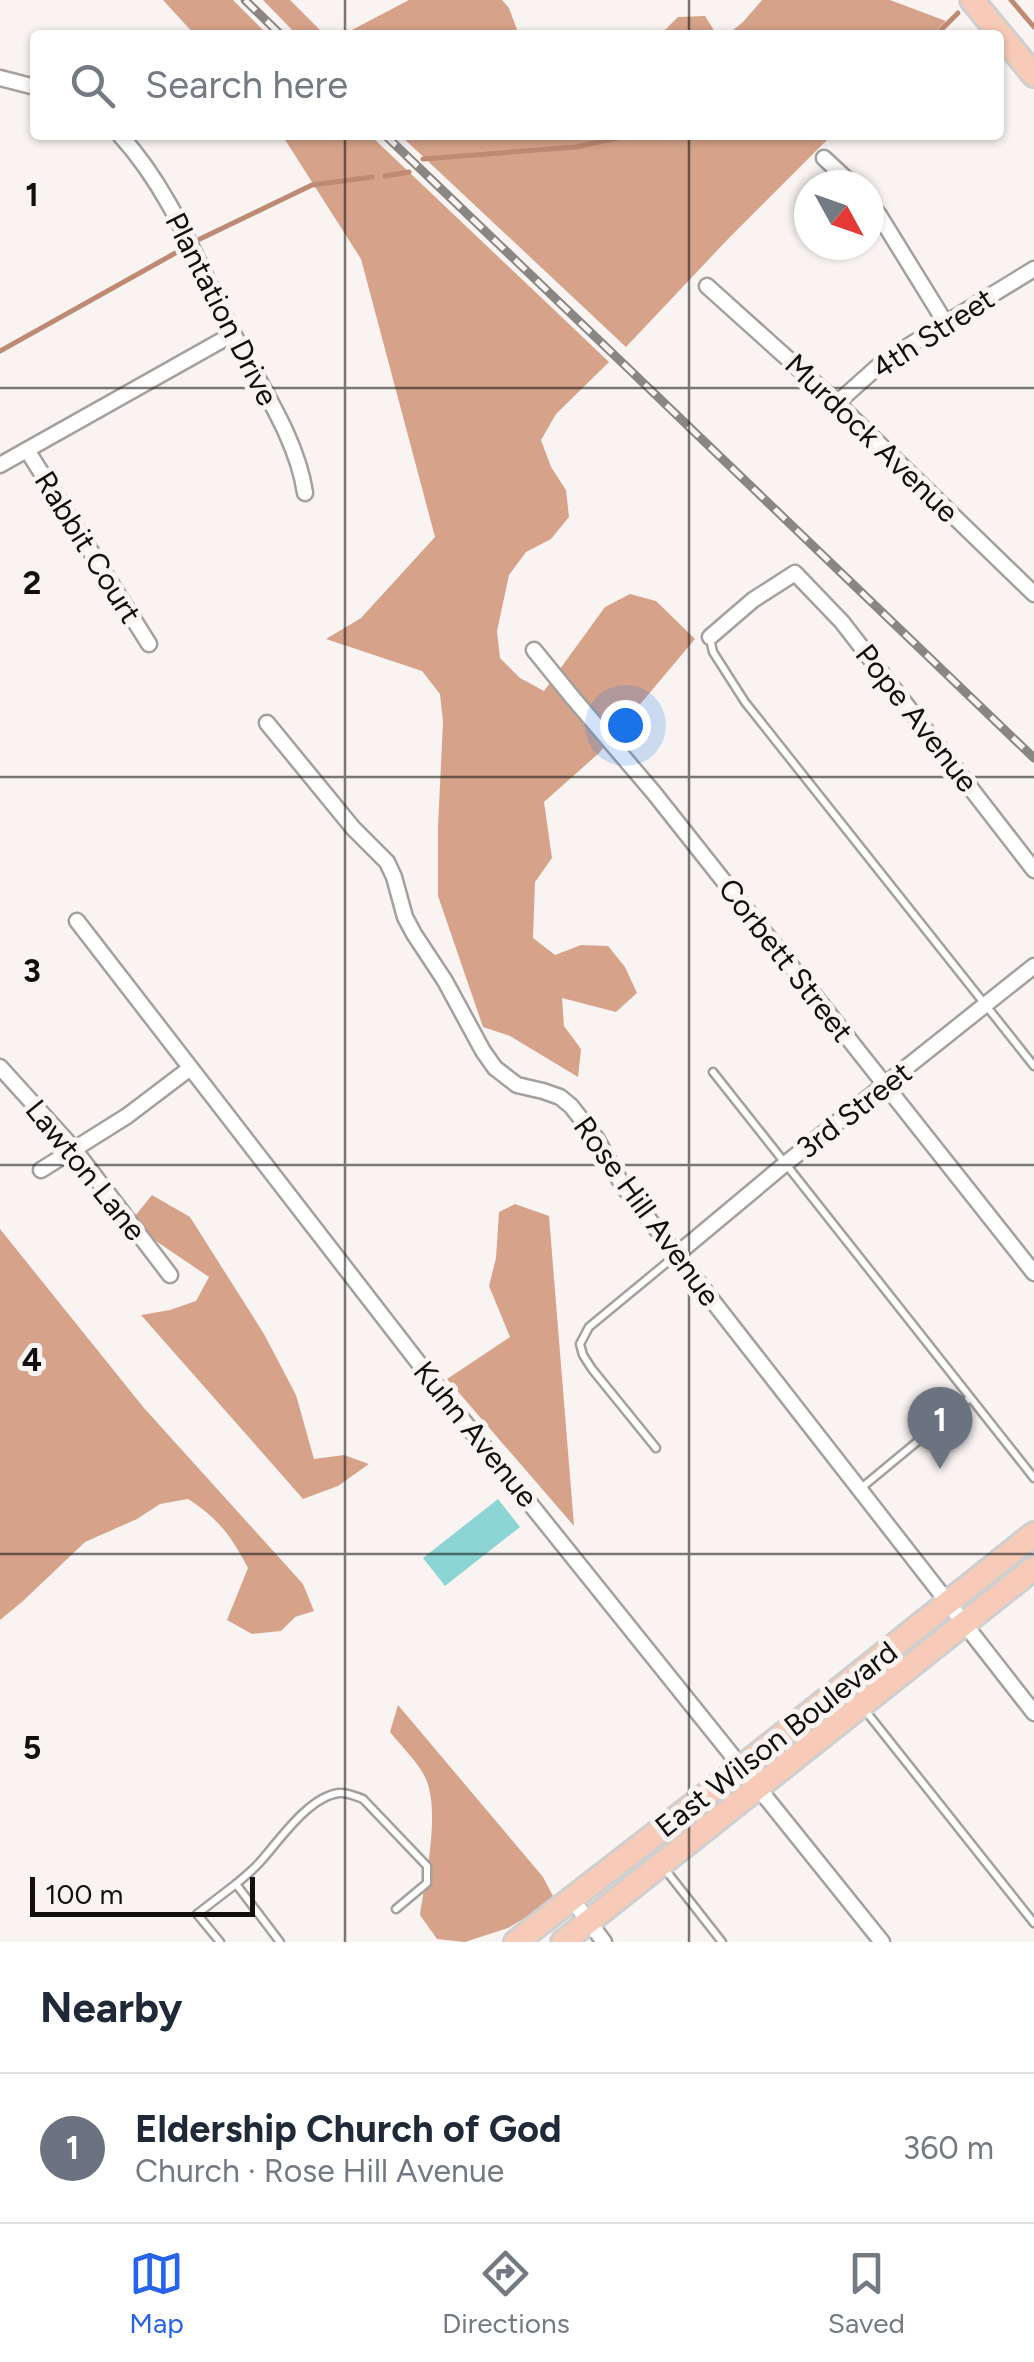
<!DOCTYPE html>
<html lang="en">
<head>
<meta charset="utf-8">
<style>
	body { margin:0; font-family:Figtree,sans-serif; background:#f2f2f3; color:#1f2937 }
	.compass { position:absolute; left:794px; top:170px; width:90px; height:90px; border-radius:50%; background:#fff; box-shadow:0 2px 8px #0004; rotate:130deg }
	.scale { position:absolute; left:30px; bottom:25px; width:225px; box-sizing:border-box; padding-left:10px; border:5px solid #11100f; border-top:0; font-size:28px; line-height:35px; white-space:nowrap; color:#11100f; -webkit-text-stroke:8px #f9f4f2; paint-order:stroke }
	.you { position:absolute; left:625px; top:725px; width:35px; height:35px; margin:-25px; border:8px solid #fff; border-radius:50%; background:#1a73e8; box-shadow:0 0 0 15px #1a73e833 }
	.badge { display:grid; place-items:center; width:65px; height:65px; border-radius:50%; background:#2563eb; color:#fff; font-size:32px; font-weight:700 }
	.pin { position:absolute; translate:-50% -82px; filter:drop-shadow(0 2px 5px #0008) }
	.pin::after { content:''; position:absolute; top:52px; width:35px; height:30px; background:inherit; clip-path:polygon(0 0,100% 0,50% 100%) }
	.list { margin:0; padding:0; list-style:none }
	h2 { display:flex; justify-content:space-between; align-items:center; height:130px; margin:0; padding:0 40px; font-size:42px }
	h2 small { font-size:32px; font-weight:400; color:#747a83 }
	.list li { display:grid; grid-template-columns:65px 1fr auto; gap:30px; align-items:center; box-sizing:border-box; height:150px; padding:0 40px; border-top:2px solid #e0e1e3 }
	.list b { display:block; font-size:38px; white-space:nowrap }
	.list p { margin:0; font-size:32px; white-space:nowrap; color:#747a83 }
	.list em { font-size:32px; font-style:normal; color:#747a83 }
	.icon { flex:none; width:55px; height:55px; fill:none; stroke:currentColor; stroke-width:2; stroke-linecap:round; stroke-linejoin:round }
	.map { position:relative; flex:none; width:1034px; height:1942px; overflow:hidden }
	.search { position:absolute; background:#fff; box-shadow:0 2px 8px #0004; left:30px; right:30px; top:30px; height:110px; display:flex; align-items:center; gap:25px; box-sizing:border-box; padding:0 35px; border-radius:10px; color:#747a83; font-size:38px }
	.sheet { height:280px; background:#fff }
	nav { display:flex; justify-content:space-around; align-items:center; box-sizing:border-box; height:140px; border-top:2px solid #e0e1e3; background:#fff; font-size:28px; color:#747a83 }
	nav a { display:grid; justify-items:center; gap:5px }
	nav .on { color:#2563eb }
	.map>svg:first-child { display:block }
	.forest { fill:#d6a289 }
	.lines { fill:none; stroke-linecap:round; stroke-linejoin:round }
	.stream { stroke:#be8a73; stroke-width:5 }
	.building { fill:#8dd5d5 }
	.lane-casing { stroke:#a4a09e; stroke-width:11 }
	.street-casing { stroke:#a4a09e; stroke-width:19 }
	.primary-casing { stroke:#cfcfcf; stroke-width:28 }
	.lane { stroke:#fff; stroke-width:6 }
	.street { stroke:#fff; stroke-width:14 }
	.primary { stroke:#f7cbb7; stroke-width:22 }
	.rail-casing { stroke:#898684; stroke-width:9 }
	.rail { stroke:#f9f4f2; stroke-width:5; stroke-dasharray:15; stroke-linecap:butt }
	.grid { fill:none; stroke:#11100f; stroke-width:2.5; stroke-opacity:0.55 }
	.labels { text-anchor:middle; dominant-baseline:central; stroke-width:10; stroke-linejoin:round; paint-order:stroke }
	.street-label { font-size:30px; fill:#11100f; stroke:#f9f4f2 }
	.grid-label { font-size:32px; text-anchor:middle; font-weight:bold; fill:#11100f; stroke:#f9f4f2; stroke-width:10; stroke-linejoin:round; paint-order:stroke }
</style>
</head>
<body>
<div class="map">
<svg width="1034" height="1942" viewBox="0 0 1034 1942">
	<rect width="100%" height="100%" fill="#f9f4f2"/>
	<g class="forest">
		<polygon points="163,0 233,0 268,35 195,35"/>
		<polygon points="263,0 290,0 324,34 348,32 409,0 502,0 509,8 519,35 297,35"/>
		<polygon points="762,0 890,0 946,21 932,35 727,35 743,22"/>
		<polygon points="705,16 717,35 660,35 678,17"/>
		<polygon points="282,135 370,135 609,362 556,414 541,440 551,467 566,490 569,517 551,539 526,552 509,575 497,631 500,658 520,678 544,691 605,607 630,594 656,601 695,639 599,753 544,802 552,858 535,882 533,938 555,955 581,945 608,946 625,967 637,993 616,1012 562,998 564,1026 581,1049 578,1077 510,1036 483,1027 438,896 438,827 443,722 440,694 422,671 326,639 361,618 435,537 361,259"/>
		<polygon points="400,135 832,135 729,238 626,347"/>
		<polygon points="152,1195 190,1217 264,1334 296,1395 314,1459 344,1455 369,1464 338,1486 303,1499 141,1315 170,1310 196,1301 209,1277 153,1239 135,1216"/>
		<polygon points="515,1204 549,1216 574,1526 447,1379 510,1337 489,1286 496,1258 499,1212"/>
		<path d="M0,1229L144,1408L303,1584L314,1611L295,1617L281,1631L252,1634L227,1620L248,1568C231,1536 219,1519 188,1499L160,1504L137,1519L85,1542L23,1601L0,1620Z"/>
		<path d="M398,1705L543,1877L555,1900L508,1928L465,1942L437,1939L420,1915C425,1879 442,1808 424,1775C416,1760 401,1746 390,1732Z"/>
	</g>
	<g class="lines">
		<g class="stream">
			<polyline points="1011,0 1034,27"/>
			<polyline points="936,35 958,13"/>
			<polyline points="423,159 576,147 631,135"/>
			<polyline points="385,176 409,172"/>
			<polyline points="200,239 312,185 372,177"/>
			<polyline points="0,351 179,251"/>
		</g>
	</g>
	<polygon class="building" points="498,1499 520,1527 445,1586 423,1558"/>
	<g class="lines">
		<g class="lane-casing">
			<g id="lane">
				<polyline points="710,638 713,652 745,702 1034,1066"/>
				<polyline points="713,1072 1034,1478"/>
				<polyline points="656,1448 592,1369 583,1355 580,1344 589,1327 675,1256"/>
				<polyline points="860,1489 970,1398"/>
				<polyline points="864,1709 1034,1923"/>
				<polyline points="664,1868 722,1942"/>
				<path d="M236,1884C244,1877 253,1870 260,1862C279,1841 308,1797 339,1793C347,1792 355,1796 363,1799L427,1866V1883L396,1909"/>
				<polyline points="220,1942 197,1914 236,1884 280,1942"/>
			</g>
		</g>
		<g class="street-casing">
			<g id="street">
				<polyline points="0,78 35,87"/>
				<path d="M120,135C172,192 198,265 233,333C258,383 297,437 305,493"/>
				<polyline points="824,158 853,185"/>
				<polyline points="869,203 879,215 945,322"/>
				<polyline points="707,286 837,403 1034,594"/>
				<polyline points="837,403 884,361 1034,269"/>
				<polyline points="27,450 149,644"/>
				<polyline points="0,465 233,334"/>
				<polyline points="710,637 753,600 795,573 842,622 1034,870"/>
				<polyline points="534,650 573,698 654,793 1034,1273"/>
				<polyline points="267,723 353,828 387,862 394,877 405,917 414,934 445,981 483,1051 495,1068 517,1085 543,1091 560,1097 571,1106 596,1138 623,1186 1034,1713"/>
				<polyline points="77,921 462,1419 882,1942"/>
				<polyline points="0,1067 74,1149 170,1275"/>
				<polyline points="41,1170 127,1116 189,1069"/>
				<polyline points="676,1255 785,1164 1034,966"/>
				<polyline points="571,1898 604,1942"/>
			</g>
		</g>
		<g class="primary-casing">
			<g id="primary">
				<polyline points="972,0 1034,75"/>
				<polyline points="516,1942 742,1767 1034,1534"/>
				<polyline points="563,1942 1034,1568"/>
			</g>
		</g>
		<use href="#lane" class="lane"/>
		<use href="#street" class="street"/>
		<use href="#primary" class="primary"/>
		<g class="rail-casing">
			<g id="rail">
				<polyline points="245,0 281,35"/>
				<polyline points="385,135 1034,758"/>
			</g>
		</g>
		<use href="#rail" class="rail"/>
	</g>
	<path class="grid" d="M345,0V35M689,0V35M345,135V1942M689,135V1942M0,388H1034M0,777H1034M0,1165H1034M0,1554H1034"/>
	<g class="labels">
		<g class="street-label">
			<text transform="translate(222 309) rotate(63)">Plantation Drive</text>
			<text transform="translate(933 333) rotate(-33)">4th Street</text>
			<text transform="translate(872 438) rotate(44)">Murdock Avenue</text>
			<text transform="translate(88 547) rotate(58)">Rabbit Court</text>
			<text transform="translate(917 718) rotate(52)">Pope Avenue</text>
			<text transform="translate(786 960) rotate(52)">Corbett Street</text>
			<text transform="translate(854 1110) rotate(-38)">3rd Street</text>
			<text transform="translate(86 1170) rotate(51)">Lawton Lane</text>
			<text transform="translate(647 1211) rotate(54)">Rose Hill Avenue</text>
			<text transform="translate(476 1434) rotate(51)">Kuhn Avenue</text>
			<text transform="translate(776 1739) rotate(-38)">East Wilson Boulevard</text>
		</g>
	</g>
	<g class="grid-label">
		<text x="32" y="206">1</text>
		<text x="32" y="594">2</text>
		<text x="32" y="982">3</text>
		<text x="32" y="1371">4</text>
		<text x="32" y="1759">5</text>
	</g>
</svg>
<svg class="compass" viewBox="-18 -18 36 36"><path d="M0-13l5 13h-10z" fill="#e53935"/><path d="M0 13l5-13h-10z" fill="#747a83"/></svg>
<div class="scale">100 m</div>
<div class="you"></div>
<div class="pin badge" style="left:940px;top:1469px;background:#6b7280">1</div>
<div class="search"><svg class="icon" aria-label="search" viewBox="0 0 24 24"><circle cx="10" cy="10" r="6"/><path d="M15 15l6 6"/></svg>Search here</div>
</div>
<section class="sheet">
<h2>Nearby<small></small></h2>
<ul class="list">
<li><span class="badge" style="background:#6b7280">1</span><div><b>Eldership Church of God</b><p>Church · Rose Hill Avenue</p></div><em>360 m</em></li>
</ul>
</section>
<nav>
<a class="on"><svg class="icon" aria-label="map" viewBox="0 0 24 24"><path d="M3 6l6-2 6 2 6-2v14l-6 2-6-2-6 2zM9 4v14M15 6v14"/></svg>Map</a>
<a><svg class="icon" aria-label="directions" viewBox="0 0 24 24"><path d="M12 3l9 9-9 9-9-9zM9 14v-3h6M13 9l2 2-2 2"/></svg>Directions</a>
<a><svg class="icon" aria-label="saved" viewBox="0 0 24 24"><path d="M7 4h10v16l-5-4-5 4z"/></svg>Saved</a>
</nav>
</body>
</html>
